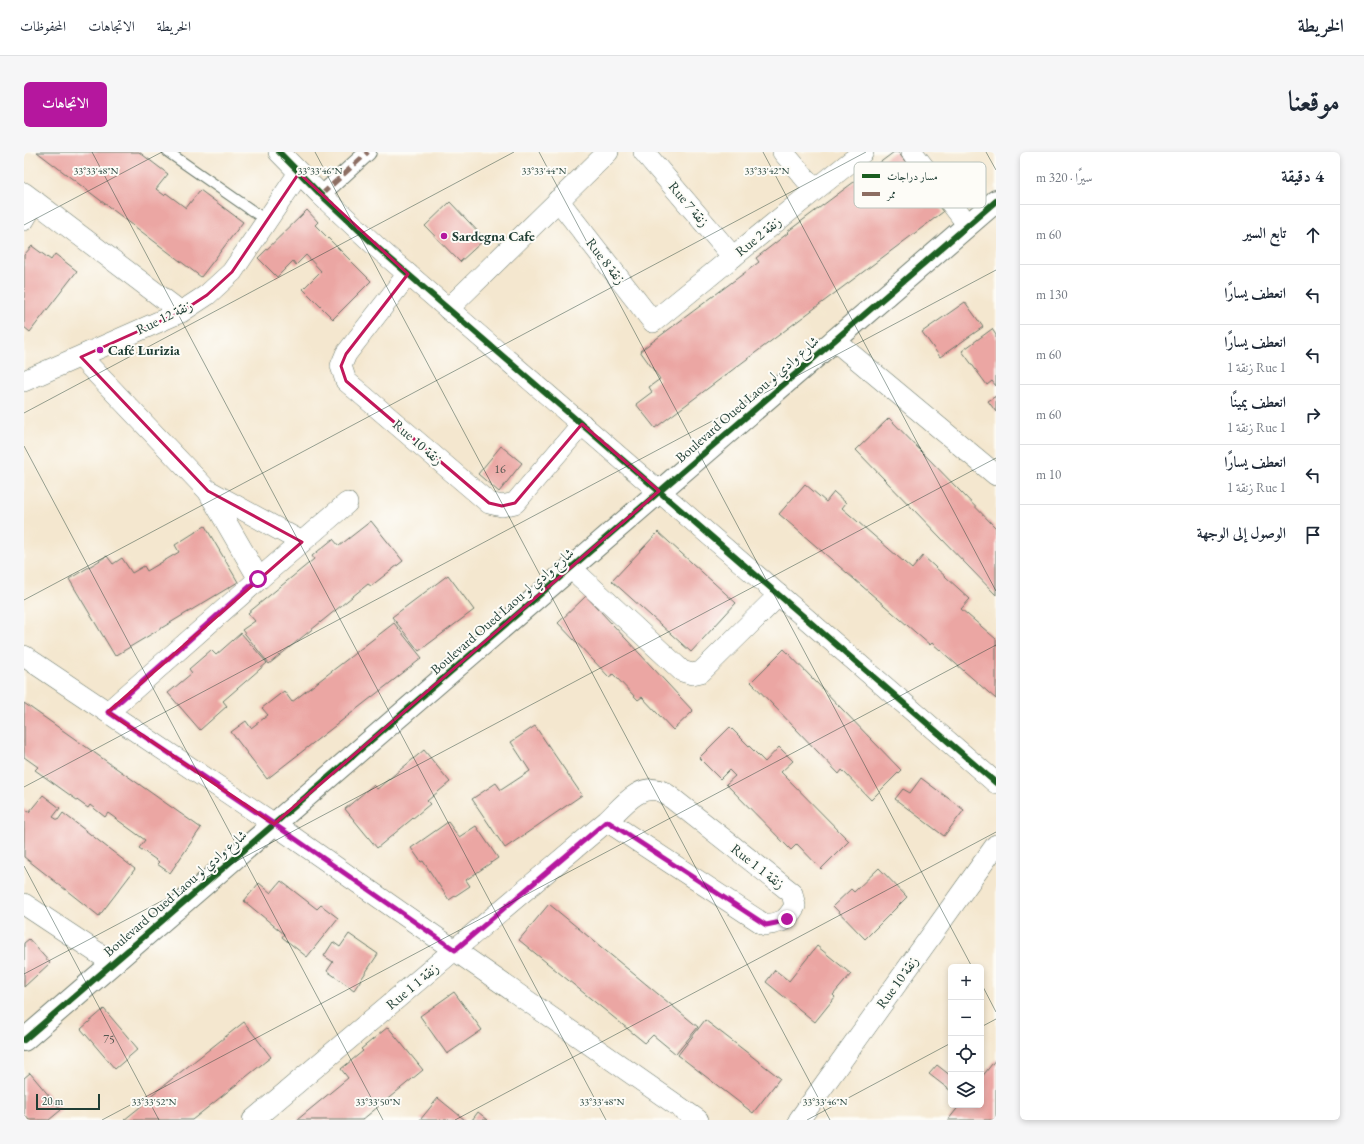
<!DOCTYPE html>
<html lang="ar">
<head>
<meta charset="utf-8">
<style>
	body { margin:0; font-family:"EB Garamond",Amiri,serif; background:#f6f6f7; color:#1f2937; direction:rtl }
	.controls { position:absolute; right:12px; bottom:12px; display:grid; overflow:hidden; border-radius:6px; box-shadow:0 2px 6px #0003 }
	.controls button { width:36px; height:36px; display:grid; place-items:center; padding:0; border:0; border-bottom:1px solid #e0e1e3; background:#fff; color:#1f2937; font:20px sans-serif }
	.scale { position:absolute; left:12px; bottom:10px; width:64px; box-sizing:border-box; padding-left:4px; border:2px solid #1f3d34; border-top:0; font-size:11px; line-height:14px; white-space:nowrap; color:#1f3d34; -webkit-text-stroke:3px #fdfcf7; paint-order:stroke }
	.stop { position:absolute; width:12px; height:12px; margin:-9px; border:3px solid #b5179e; border-radius:50%; background:#fff }
	.stop.end { background:#b5179e; border-color:#fff; box-shadow:0 1px 4px #0008 }
	.list { margin:0; padding:0; list-style:none }
	h2 { display:flex; justify-content:space-between; align-items:center; height:52px; margin:0; padding:0 16px; font-size:17px }
	h2 small { font-size:13px; font-weight:400; color:#747a83 }
	.list li { display:grid; grid-template-columns:26px 1fr auto; gap:12px; align-items:center; box-sizing:border-box; height:60px; padding:0 16px; border-top:1px solid #e0e1e3 }
	.list b { display:block; font-size:15px; white-space:nowrap }
	.list p { margin:0; font-size:13px; white-space:nowrap; color:#747a83 }
	.list em { font-size:13px; font-style:normal; color:#747a83 }
	.icon { flex:none; width:22px; height:22px; fill:none; stroke:currentColor; stroke-width:2; stroke-linecap:round; stroke-linejoin:round }
	.map { position:relative; flex:none; width:972px; height:968px; overflow:hidden; direction:ltr; border-radius:6px }
	header { display:flex; align-items:center; gap:24px; box-sizing:border-box; height:56px; padding:0 20px; background:#fff; border-bottom:1px solid #e0e1e3 }
	header strong { font-size:19px }
	nav { display:flex; gap:22px; margin-inline-start:auto; font-size:14px }
	.intro { display:flex; align-items:center; justify-content:space-between; box-sizing:border-box; height:96px; padding:0 24px }
	h1 { margin:0; font-size:28px }
	.button { padding:10px 18px; border-radius:6px; background:#b5179e; color:#fff; font-size:14px; font-weight:700 }
	main { display:flex; gap:24px; padding:0 24px }
	aside { flex:1; background:#fff; border-radius:6px; box-shadow:0 2px 6px #0003 }
	.map>svg:first-child { display:block }
	.building { fill:#eba6a3 }
	.lines { fill:none; stroke-linecap:round; stroke-linejoin:round }
	.service-casing { stroke:#6a786a; stroke-width:12 }
	.pedestrian-casing { stroke:#6a786a; stroke-width:18 }
	.minor-casing { stroke:#6a786a; stroke-width:22 }
	.tertiary-casing { stroke:#6a786a; stroke-width:24 }
	.service { stroke:#fff; stroke-width:10 }
	.pedestrian { stroke:#fff; stroke-width:16 }
	.minor { stroke:#fff; stroke-width:21 }
	.tertiary { stroke:#fff; stroke-width:22 }
	.quiet { stroke:#8d6e63; stroke-width:5; stroke-dasharray:10 5; stroke-linecap:butt }
	.cycleway-casing { stroke:#fdfcf7; stroke-width:8 }
	.cycleway { stroke:#1b5e20; stroke-width:6 }
	.route { stroke:#b5179e; stroke-width:5 }
	.marked { fill:none; stroke:#c2185b; stroke-width:3; stroke-linejoin:round }
	.ticks { fill:none; stroke:#1f3d34; stroke-width:1; stroke-opacity:0.45 }
	.poi-dot { fill:#b5179e; stroke:#fdfcf7; stroke-width:1.5 }
	.labels { text-anchor:middle; dominant-baseline:central; stroke-width:4; stroke-linejoin:round; paint-order:stroke }
	.number-label { font-size:12px; fill:#525750 }
	.street-label { font-size:14px; fill:#1f3d34; stroke:#fdfcf7 }
	.poi-label { font-size:14px; font-weight:bold; fill:#1f3d34; stroke:#fdfcf7; text-anchor:start }
	.key { fill:#fdfcf7; stroke:#bac3bc; stroke-width:1 }
	.key-label { font-size:11px; fill:#1f3d34 }
	.ticks-label { font-size:10px; text-anchor:middle; fill:#1f3d34; stroke:#fdfcf7; stroke-width:4; stroke-linejoin:round; paint-order:stroke }
</style>
</head>
<body>
<header>
<strong>الخريطة</strong>
<nav><a>الخريطة</a><a>الاتجاهات</a><a>المحفوظات</a></nav>
</header>
<div class="intro"><h1>موقعنا</h1><a class="button">الاتجاهات</a></div>
<main>
<aside>
<h2>4 دقيقة<small>سيرًا · 320 m</small></h2>
<ul class="list">
<li><svg class="icon" aria-label="ahead" viewBox="0 0 24 24"><path d="M12 20V5M6 11l6-6 6 6"/></svg><div><b>تابع السير</b></div><em>60 m</em></li>
<li><svg class="icon" aria-label="left" viewBox="0 0 24 24"><path d="M17 20v-9H6M10 6l-5 5 5 5"/></svg><div><b>انعطف يسارًا</b></div><em>130 m</em></li>
<li><svg class="icon" aria-label="left" viewBox="0 0 24 24"><path d="M17 20v-9H6M10 6l-5 5 5 5"/></svg><div><b>انعطف يسارًا</b><p>Rue 1 زنقة 1</p></div><em>60 m</em></li>
<li><svg class="icon" aria-label="right" viewBox="0 0 24 24"><path d="M7 20v-9h11M14 6l5 5-5 5"/></svg><div><b>انعطف يمينًا</b><p>Rue 1 زنقة 1</p></div><em>60 m</em></li>
<li><svg class="icon" aria-label="left" viewBox="0 0 24 24"><path d="M17 20v-9H6M10 6l-5 5 5 5"/></svg><div><b>انعطف يسارًا</b><p>Rue 1 زنقة 1</p></div><em>10 m</em></li>
<li><svg class="icon" aria-label="arrive" viewBox="0 0 24 24"><path d="M6 21V4h12l-3 4 3 4H6"/></svg><div><b>الوصول إلى الوجهة</b></div></li>
</ul>
</aside>
<div class="map">
<svg width="972" height="968" viewBox="0 0 972 968">
	<rect width="100%" height="100%" fill="#fdfcf7"/>
	<filter id="ink" filterUnits="userSpaceOnUse"><feTurbulence type="fractalNoise" baseFrequency=".025" numOctaves="2"/><feDisplacementMap in="SourceGraphic" scale="8" xChannelSelector="R" yChannelSelector="G"/><feConvolveMatrix kernelMatrix="1 2 1 2 8 2 1 2 1" color-interpolation-filters="sRGB"/></filter>
	<filter id="wash" filterUnits="userSpaceOnUse"><feTurbulence type="fractalNoise" baseFrequency=".012" numOctaves="4" result="noise"/><feDisplacementMap in="SourceGraphic" scale="16" xChannelSelector="R" yChannelSelector="G"/><feGaussianBlur stdDeviation="0.9" result="paint"/><feColorMatrix in="noise" values="0 0 0 0 0 0 0 0 0 0 0 0 0 0 0 0 0 1.4 0 .05"/><feComposite in="paint" operator="in"/></filter>
	<g filter="url(#wash)">
		<rect width="100%" height="100%" fill="#f4e7cf"/>
		<g id="blocks">
			<g class="building">
				<polygon points="13,0 115,0 144,22 132,37 140,43 142,41 162,56 176,38 219,70 177,125"/>
				<polygon points="870,0 874,0 919,60 631,276 612,252 628,240 625,235 636,227 616,199 735,110 732,106 764,81 763,80"/>
				<polygon points="426,50 461,87 436,110 401,74"/>
				<polygon points="283,58 294,70 291,73 347,129 309,167 279,137 297,119 282,103 272,113 269,109 253,125 234,106"/>
				<polygon points="8,94 27,108 31,102 53,119 6,180 0,175 0,103"/>
				<polygon points="941,150 959,175 916,205 898,180"/>
				<polygon points="968,177 972,183 972,234 968,229 963,233 938,199"/>
				<polygon points="972,244 972,260 964,249"/>
				<polygon points="865,266 972,376 972,443 832,298"/>
				<polygon points="477,294 498,311 475,340 454,322"/>
				<polygon points="781,332 802,350 810,340 822,351 818,356 888,417 899,404 946,447 937,457 972,487 972,547 908,491 906,493 755,362"/>
				<polygon points="347,369 379,409 347,434 344,432 245,512 218,478 231,469 224,461 290,407 288,404 309,387 315,394"/>
				<polygon points="181,374 214,430 91,504 45,427 83,404 89,412 98,406 108,421 120,414 123,419 155,400 151,393"/>
				<polygon points="634,380 712,451 667,500 588,429"/>
				<polygon points="424,423 450,458 395,499 368,465"/>
				<polygon points="562,444 669,559 649,578 618,545 614,548 589,522 585,525 534,471"/>
				<polygon points="370,471 398,506 243,627 207,580 222,569 227,576 244,563 238,556 260,539 268,550"/>
				<polygon points="217,481 243,511 199,549 203,554 176,578 144,541 168,521 165,517 187,498 192,503"/>
				<polygon points="760,497 877,618 847,648 818,618 815,622 727,530"/>
				<polygon points="0,551 177,676 146,721 133,712 135,710 115,696 121,688 84,661 81,665 66,653 64,656 11,618 14,615 0,605"/>
				<polygon points="511,574 558,643 481,696 448,647 472,631 477,638 506,619 487,590"/>
				<polygon points="706,575 741,610 755,595 769,609 757,620 825,689 797,717 773,692 767,698 702,632 711,624 705,618 696,627 675,606"/>
				<polygon points="400,598 426,630 403,649 406,652 353,696 321,657 349,633 353,637"/>
				<polygon points="897,626 940,658 920,684 871,647 879,637 886,641"/>
				<polygon points="19,643 36,656 29,665 34,668 39,661 111,717 75,764 0,705 0,657 5,660"/>
				<polygon points="424,670 435,685 452,674 474,706 442,728 446,734 425,748 399,709 397,710 387,696"/>
				<polygon points="855,716 883,745 841,787 809,754 827,737 830,740"/>
				<polygon points="257,729 293,757 297,753 314,766 283,805 258,785 260,782 220,749 235,731 247,741"/>
				<polygon points="525,752 674,875 652,902 629,883 621,891 495,788"/>
				<polygon points="325,782 354,802 330,838 303,819 309,810 300,804 309,790 316,795"/>
				<polygon points="5,787 26,811 0,835 0,791"/>
				<polygon points="793,794 827,822 809,843 811,845 791,870 742,830 751,818 765,829"/>
				<polygon points="430,840 458,878 423,902 396,864"/>
				<polygon points="80,857 114,897 91,917 57,877"/>
				<polygon points="681,868 756,926 729,961 654,903"/>
				<polygon points="220,870 247,905 168,968 100,968 121,951 120,949"/>
				<polygon points="364,875 399,918 338,968 273,968 324,926 317,917 339,899 337,897"/>
				<polygon points="972,907 972,968 924,968 936,953 957,953 957,926"/>
				<polygon points="913,913 927,924 927,939 905,922"/>
				<polygon points="6,921 37,958 25,968 5,968 0,962 0,926"/>
				<polygon points="414,946 441,968 396,968"/>
				<polygon points="454,960 464,968 448,968"/>
			</g>
		</g>
	</g>
	<g filter="url(#ink)">
		<use href="#blocks" fill-opacity="0" stroke="#6a786a" stroke-width="1"/>
		<g class="lines">
			<g class="service-casing">
				<polyline id="service" points="144,0 243,69"/>
			</g>
			<g class="pedestrian-casing">
				<polyline id="pedestrian" points="297,43 344,0"/>
			</g>
			<g class="minor-casing">
				<g id="minor">
					<polyline points="255,0 297,43 355,97 972,631"/>
					<polyline points="620,0 709,105"/>
					<polyline points="759,0 791,38"/>
					<polyline points="888,0 944,73"/>
					<polyline points="0,41 157,160"/>
					<polyline points="534,48 629,170 791,38 839,0"/>
					<polyline points="0,68 11,49"/>
					<polyline points="384,122 322,202 317,214 322,229 465,351 478,354 491,351 558,272"/>
					<polyline points="424,157 584,0"/>
					<polyline points="810,188 972,323"/>
					<polyline points="57,205 184,339 235,427"/>
					<polyline points="0,229 157,160 183,143 208,120 275,21"/>
					<polyline points="185,339 278,390"/>
					<polyline points="547,416 658,519 668,522 677,520 755,443"/>
					<polyline points="0,504 250,672 674,968"/>
					<polyline points="84,560 235,427 323,351"/>
					<polyline points="0,752 89,811"/>
					<path d="M229,968L583,669C597,656 616,629 639,640C642,641 646,645 649,647L768,741L771,754C762,769 760,770 741,773L583,669"/>
					<polyline points="775,968 972,693"/>
				</g>
			</g>
			<g class="tertiary-casing">
				<polyline id="tertiary" points="0,888 972,49"/>
			</g>
			<use href="#service" class="service"/>
			<use href="#pedestrian" class="pedestrian"/>
			<use href="#minor" class="minor"/>
			<use href="#tertiary" class="tertiary"/>
			<polyline class="quiet" points="297,43 344,0"/>
			<g class="cycleway-casing">
				<g id="cycleway">
					<polyline points="255,0 297,43 355,97 972,631"/>
					<polyline points="0,888 972,49"/>
				</g>
			</g>
			<use href="#cycleway" class="cycleway"/>
		</g>
	</g>
	<g class="lines" filter="url(#ink)">
		<polyline class="route" points="234,427 84,560 250,672 431,798 583,669 742,773 752,771 763,767"/>
	</g>
	<path class="marked" d="M275,21L384,122L322,202L317,214L322,229L465,351L478,354L491,351L558,272L635,339L250,672L84,560L278,390L184,339L57,205L157,160L183,143L208,120Z"/>
	<path class="ticks" d="M68,0L582,968M291,0L806,968M515,0L948,815M739,0L972,439M962,0L972,18M0,73L138,0M0,261L490,0M0,294L359,968M0,448L842,0M0,635L972,118M0,714L135,968M0,822L972,306M957,831L972,860M957,875L972,867M78,968L972,493M431,968L972,680M783,968L927,891"/>
	<g class="poi-dot">
		<circle cx="420" cy="84" r="4"/>
		<circle cx="76" cy="198" r="4"/>
	</g>
	<g class="labels">
		<g class="number-label">
			<text x="476" y="317">16</text>
			<text x="85" y="887">75</text>
		</g>
		<g class="street-label">
			<text transform="translate(665 52) rotate(50)">Rue 7 زنقة</text>
			<text transform="translate(734 84) rotate(-39)">Rue 2 زنقة</text>
			<text transform="translate(582 109) rotate(52)">Rue 8 زنقة</text>
			<text transform="translate(140 165) rotate(-26)">Rue 12 زنقة</text>
			<text transform="translate(723 247) rotate(-41)">Boulevard Oued Laou شارع وادي لو</text>
			<text transform="translate(394 290) rotate(41)">Rue 10 زنقة</text>
			<text transform="translate(478 459) rotate(-41)">Boulevard Oued Laou شارع وادي لو</text>
			<text transform="translate(734 714) rotate(38)">Rue 1 زنقة 1</text>
			<text transform="translate(151 741) rotate(-41)">Boulevard Oued Laou شارع وادي لو</text>
			<text transform="translate(873 830) rotate(-54)">Rue 10 زنقة</text>
			<text transform="translate(388 834) rotate(-40)">Rue 1 زنقة 1</text>
		</g>
		<g class="poi-label">
			<text x="428" y="84">Sardegna Cafe</text>
			<text x="84" y="198">Café Lurizia</text>
		</g>
	</g>
	<rect x="830" y="10" width="132" height="46" rx="6" class="key"/>
	<rect x="838" y="22" width="18" height="4" fill="#1b5e20"/>
	<rect x="838" y="40" width="18" height="4" fill="#8d6e63"/>
	<g class="key-label">
		<text x="863" y="28">مسار دراجات</text>
		<text x="863" y="46">ممر</text>
	</g>
	<g class="ticks-label">
		<text x="72" y="22">33°33'48"N</text>
		<text x="296" y="22">33°33'46"N</text>
		<text x="520" y="22">33°33'44"N</text>
		<text x="743" y="22">33°33'42"N</text>
		<text x="130" y="953">33°33'52"N</text>
		<text x="354" y="953">33°33'50"N</text>
		<text x="578" y="953">33°33'48"N</text>
		<text x="801" y="953">33°33'46"N</text>
	</g>
</svg>
<div class="controls">
<button>+</button>
<button>−</button>
<button><svg class="icon" aria-label="locate" viewBox="0 0 24 24"><circle cx="12" cy="12" r="6"/><path d="M12 2v4M12 18v4M2 12h4M18 12h4"/></svg></button>
<button><svg class="icon" aria-label="layers" viewBox="0 0 24 24"><path d="M12 4l9 5-9 5-9-5zM3 14l9 5 9-5"/></svg></button>
</div>
<div class="scale">20 m</div>
<div class="stop" style="left:234px;top:427px"></div>
<div class="stop end" style="left:763px;top:767px"></div>
</div>
</main>
</body>
</html>
